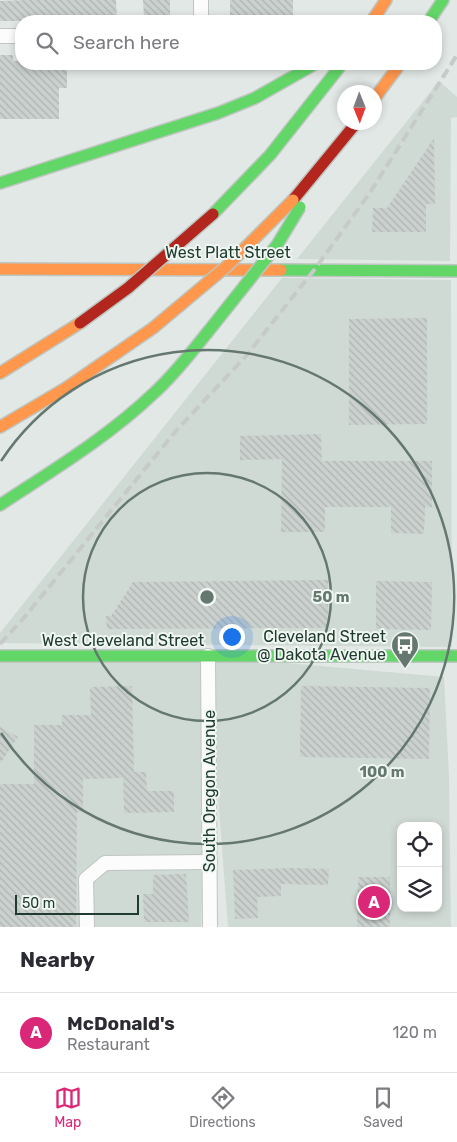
<!DOCTYPE html>
<html lang="en">
<head>
<meta charset="utf-8">
<style>
	body { margin:0; font-family:Rubik,sans-serif; background:#f2f2f3; color:#2b2b33 }
	.controls { position:absolute; right:15px; bottom:15px; display:grid; overflow:hidden; border-radius:10px; box-shadow:0 2px 8px #0003 }
	.controls button { width:45px; height:45px; display:grid; place-items:center; padding:0; border:0; border-bottom:1px solid #e1e1e2; background:#fff; color:#2b2b33; font:25px sans-serif }
	.compass { position:absolute; left:337px; top:85px; width:45px; height:45px; border-radius:50%; background:#fff; box-shadow:0 2px 8px #0003; rotate:179deg }
	.scale { position:absolute; left:15px; bottom:12px; width:124px; box-sizing:border-box; padding-left:5px; border:2px solid #203b2f; border-top:0; font-size:14px; line-height:18px; white-space:nowrap; color:#203b2f; -webkit-text-stroke:4px #f0f7f2; paint-order:stroke }
	.you { position:absolute; left:231px; top:636px; width:18px; height:18px; margin:-12px; border:4px solid #fff; border-radius:50%; background:#1a73e8; box-shadow:0 0 0 8px #1a73e833 }
	.badge { display:grid; place-items:center; width:32px; height:32px; border-radius:50%; background:#db2777; color:#fff; font-size:16px; font-weight:700 }
	.pin { position:absolute; translate:-50% -50%; border:2px solid #fff; box-shadow:0 1px 5px #0006 }
	.list { margin:0; padding:0; list-style:none }
	h2 { display:flex; justify-content:space-between; align-items:center; height:65px; margin:0; padding:0 20px; font-size:21px }
	h2 small { font-size:16px; font-weight:400; color:#7c7c81 }
	.list li { display:grid; grid-template-columns:32px 1fr auto; gap:15px; align-items:center; box-sizing:border-box; height:80px; padding:0 20px; border-top:1px solid #e1e1e2 }
	.list b { display:block; font-size:19px; white-space:nowrap }
	.list p { margin:0; font-size:16px; white-space:nowrap; color:#7c7c81 }
	.list em { font-size:16px; font-style:normal; color:#7c7c81 }
	.icon { flex:none; width:28px; height:28px; fill:none; stroke:currentColor; stroke-width:2; stroke-linecap:round; stroke-linejoin:round }
	.map { position:relative; flex:none; width:457px; height:927px; overflow:hidden }
	.search { position:absolute; background:#fff; box-shadow:0 2px 8px #0003; left:15px; right:15px; top:15px; height:55px; display:flex; align-items:center; gap:12px; box-sizing:border-box; padding:0 18px; border-radius:20px; color:#7c7c81; font-size:19px }
	.sheet { height:145px; background:#fff }
	nav { display:flex; justify-content:space-around; align-items:center; box-sizing:border-box; height:70px; border-top:1px solid #e1e1e2; background:#fff; font-size:14px; color:#7c7c81 }
	nav a { display:grid; justify-items:center; gap:2px }
	nav .on { color:#db2777 }
	.map>svg:first-child { display:block }
	.built { fill:#d0dad4; fill-rule:evenodd }
	.building { fill:url(#building-back-hatch) }
	.lines { fill:none; stroke-linecap:round; stroke-linejoin:round }
	.street-casing { stroke:#bfc5c2; stroke-width:16 }
	.fast-casing { stroke:#bec6c2; stroke-width:14 }
	.slow-casing { stroke:#bec6c2; stroke-width:14 }
	.jam-casing { stroke:#bec6c2; stroke-width:14 }
	.street { stroke:#fbfcfb; stroke-width:14 }
	.fast { stroke:#63d668; stroke-width:11 }
	.slow { stroke:#ff974d; stroke-width:11 }
	.jam { stroke:#b3261e; stroke-width:11 }
	.rail { stroke:#c6cac8; stroke-width:4; stroke-dasharray:10 5; stroke-linecap:butt }
	.fast-bridge-casing { stroke:#bbc5c0; stroke-width:14; stroke-linecap:butt }
	.slow-bridge-casing { stroke:#bbc5c0; stroke-width:14; stroke-linecap:butt }
	.jam-bridge-casing { stroke:#bbc5c0; stroke-width:14; stroke-linecap:butt }
	.fast-bridge { stroke:#63d668; stroke-width:11 }
	.slow-bridge { stroke:#ff974d; stroke-width:11 }
	.jam-bridge { stroke:#b3261e; stroke-width:11 }
	.ring { fill:none; stroke:#64786f; stroke-width:2.5 }
	.labels { text-anchor:middle; dominant-baseline:central; stroke-width:4; stroke-linejoin:round; paint-order:stroke }
	.street-label { font-size:16px; fill:#203b2f; stroke:#f0f7f2 }
	.poi-label { font-size:16px; fill:#203b2f; stroke:#f0f7f2; text-anchor:end }
	.centre { fill:#64786f; stroke:#f0f7f2; stroke-width:2.5 }
	.ring-label { font-size:15px; text-anchor:middle; font-weight:bold; fill:#64786f; stroke:#f0f7f2; stroke-width:4; stroke-linejoin:round; paint-order:stroke }
</style>
</head>
<body>
<div class="map">
<svg width="457" height="927" viewBox="0 0 457 927">
	<defs>
		<pattern id="building-back-hatch" width="6" height="6" patternUnits="userSpaceOnUse" patternTransform="scale(1.25)"><rect width="6" height="6" fill="#cbd1ce"/><path d="M-1 5l2 2M0 0l6 6M5-1l2 2" fill="none" stroke="#aeb4b1"/></pattern>
	</defs>
	<rect width="100%" height="100%" fill="#e2e8e5"/>
	<g class="built">
		<polygon points="439,81 457,97 457,117 451,118 450,261 297,259"/>
		<polygon points="282,278 451,280 452,647 0,643 0,633"/>
		<path d="M0,656H208L444,677L449,777L451,927H228L208,663L201,927H0ZM401,826H438V908H401Z"/>
	</g>
	<g class="building">
		<polygon points="27,0 116,0 117,21 0,21 0,1"/>
		<polygon points="143,0 170,0 170,19 144,19"/>
		<rect x="230" y="0" width="63" height="21"/>
		<polygon points="0,55 13,55 13,61 21,61 21,64 67,64 67,88 59,88 59,119 0,119"/>
		<polygon points="434,138 435,204 426,204 426,232 372,232 373,208 387,208"/>
		<polygon points="427,318 427,424 349,425 349,319"/>
		<polygon points="321,434 322,461 432,461 432,507 425,507 424,534 391,533 391,507 325,507 325,532 281,532 282,459 240,460 240,436"/>
		<polygon points="328,580 328,628 107,629 106,616 111,616 133,582"/>
		<polygon points="376,581 432,582 431,630 376,629"/>
		<polygon points="132,686 134,772 146,772 147,791 174,791 174,812 124,813 123,778 83,779 83,812 77,812 76,927 0,927 0,784 34,784 34,725 62,725 62,715 91,715 90,687"/>
		<polygon points="301,686 430,688 429,759 300,757"/>
		<polygon points="0,727 18,737 0,764"/>
		<polygon points="292,868 329,869 328,885 281,884 281,896 257,897 258,918 235,919 233,870"/>
		<polygon points="186,874 189,922 144,922 143,894 153,894 153,875"/>
		<polygon points="358,877 390,877 390,927 357,927"/>
	</g>
	<g class="lines">
		<g class="street-casing">
			<g id="street">
				<polyline points="201,0 201,21"/>
				<polyline points="0,36 21,36"/>
				<polyline points="208,656 210,927"/>
				<polyline points="87,927 86,879 105,863 210,862"/>
			</g>
		</g>
		<g class="fast-casing">
			<g id="fast">
				<polyline points="429,21 443,0"/>
				<polyline points="0,183 218,113 255,98 315,64"/>
				<polyline points="213,214 270,155 342,64"/>
				<polyline points="281,270 457,271"/>
				<path d="M0,505C53,470 108,437 154,393C174,375 190,354 207,333"/>
				<polyline points="0,656 457,656"/>
			</g>
		</g>
		<g class="slow-casing">
			<g id="slow">
				<polyline points="372,21 386,0"/>
				<polyline points="374,99 400,64"/>
				<polyline points="0,269 281,270"/>
				<polyline points="0,373 80,323"/>
				<polyline points="0,427 66,388 153,328"/>
			</g>
		</g>
		<g class="jam-casing">
			<polyline id="jam" points="293,200 357,122"/>
		</g>
		<use href="#street" class="street"/>
		<use href="#fast" class="fast"/>
		<use href="#slow" class="slow"/>
		<use href="#jam" class="jam"/>
		<polyline class="rail" points="0,644 23,619 175,432 246,356 315,269 369,194 457,55"/>
		<g class="fast-bridge-casing">
			<polyline id="fast-bridge" points="207,333 277,245 300,207"/>
		</g>
		<g class="slow-bridge-casing">
			<polyline id="slow-bridge" points="153,328 227,266 293,200"/>
		</g>
		<g class="jam-bridge-casing">
			<polyline id="jam-bridge" points="80,323 128,288 213,214"/>
		</g>
		<use href="#fast-bridge" class="fast-bridge"/>
		<use href="#slow-bridge" class="slow-bridge"/>
		<use href="#jam-bridge" class="jam-bridge"/>
	</g>
	<g class="ring">
		<circle cx="207" cy="597" r="124"/>
		<path d="M1 461A247 247 0 1 1 1 733"/>
	</g>
	<defs>
		<g id="bus-pin" transform="scale(1.4375)"><path d="M0 17L-7.5 6A9.5 9.5 0 1 1 7.5 6Z" fill="#64786f" stroke="#f0f7f2"/><path d="M-5-6H5V4H4V6H2V4H-2V6H-4V4H-5ZM-3.5-4V0h7V-4ZM-3.5 1.2v1.5H-2V1.2ZM2 1.2v1.5H3.5V1.2Z" fill="#fff"/></g>
	</defs>
	<g fill-rule="evenodd">
		<use href="#bus-pin" x="405" y="645"/>
	</g>
	<g class="labels">
		<g class="street-label">
			<text x="228" y="252">West Platt Street</text>
			<text x="123" y="640">West Cleveland Street</text>
			<text transform="translate(209 791) rotate(-90)">South Oregon Avenue</text>
		</g>
		<g class="poi-label">
			<text x="386" y="636">Cleveland Street<tspan x="386" dy="18">@ Dakota Avenue</tspan></text>
		</g>
	</g>
	<circle cx="207" cy="597" r="8" class="centre"/>
	<g class="ring-label">
		<text x="331" y="602">50 m</text>
		<text x="382" y="777">100 m</text>
	</g>
</svg>
<div class="controls">
<button><svg class="icon" aria-label="locate" viewBox="0 0 24 24"><circle cx="12" cy="12" r="6"/><path d="M12 2v4M12 18v4M2 12h4M18 12h4"/></svg></button>
<button><svg class="icon" aria-label="layers" viewBox="0 0 24 24"><path d="M12 4l9 5-9 5-9-5zM3 14l9 5 9-5"/></svg></button>
</div>
<svg class="compass" viewBox="-18 -18 36 36"><path d="M0-13l5 13h-10z" fill="#e53935"/><path d="M0 13l5-13h-10z" fill="#7c7c81"/></svg>
<div class="scale">50 m</div>
<div class="you"></div>
<div class="pin badge" style="left:374px;top:902px">A</div>
<div class="search"><svg class="icon" aria-label="search" viewBox="0 0 24 24"><circle cx="10" cy="10" r="6"/><path d="M15 15l6 6"/></svg>Search here</div>
</div>
<section class="sheet">
<h2>Nearby<small></small></h2>
<ul class="list">
<li><span class="badge">A</span><div><b>McDonald's</b><p>Restaurant</p></div><em>120 m</em></li>
</ul>
</section>
<nav>
<a class="on"><svg class="icon" aria-label="map" viewBox="0 0 24 24"><path d="M3 6l6-2 6 2 6-2v14l-6 2-6-2-6 2zM9 4v14M15 6v14"/></svg>Map</a>
<a><svg class="icon" aria-label="directions" viewBox="0 0 24 24"><path d="M12 3l9 9-9 9-9-9zM9 14v-3h6M13 9l2 2-2 2"/></svg>Directions</a>
<a><svg class="icon" aria-label="saved" viewBox="0 0 24 24"><path d="M7 4h10v16l-5-4-5 4z"/></svg>Saved</a>
</nav>
</body>
</html>
